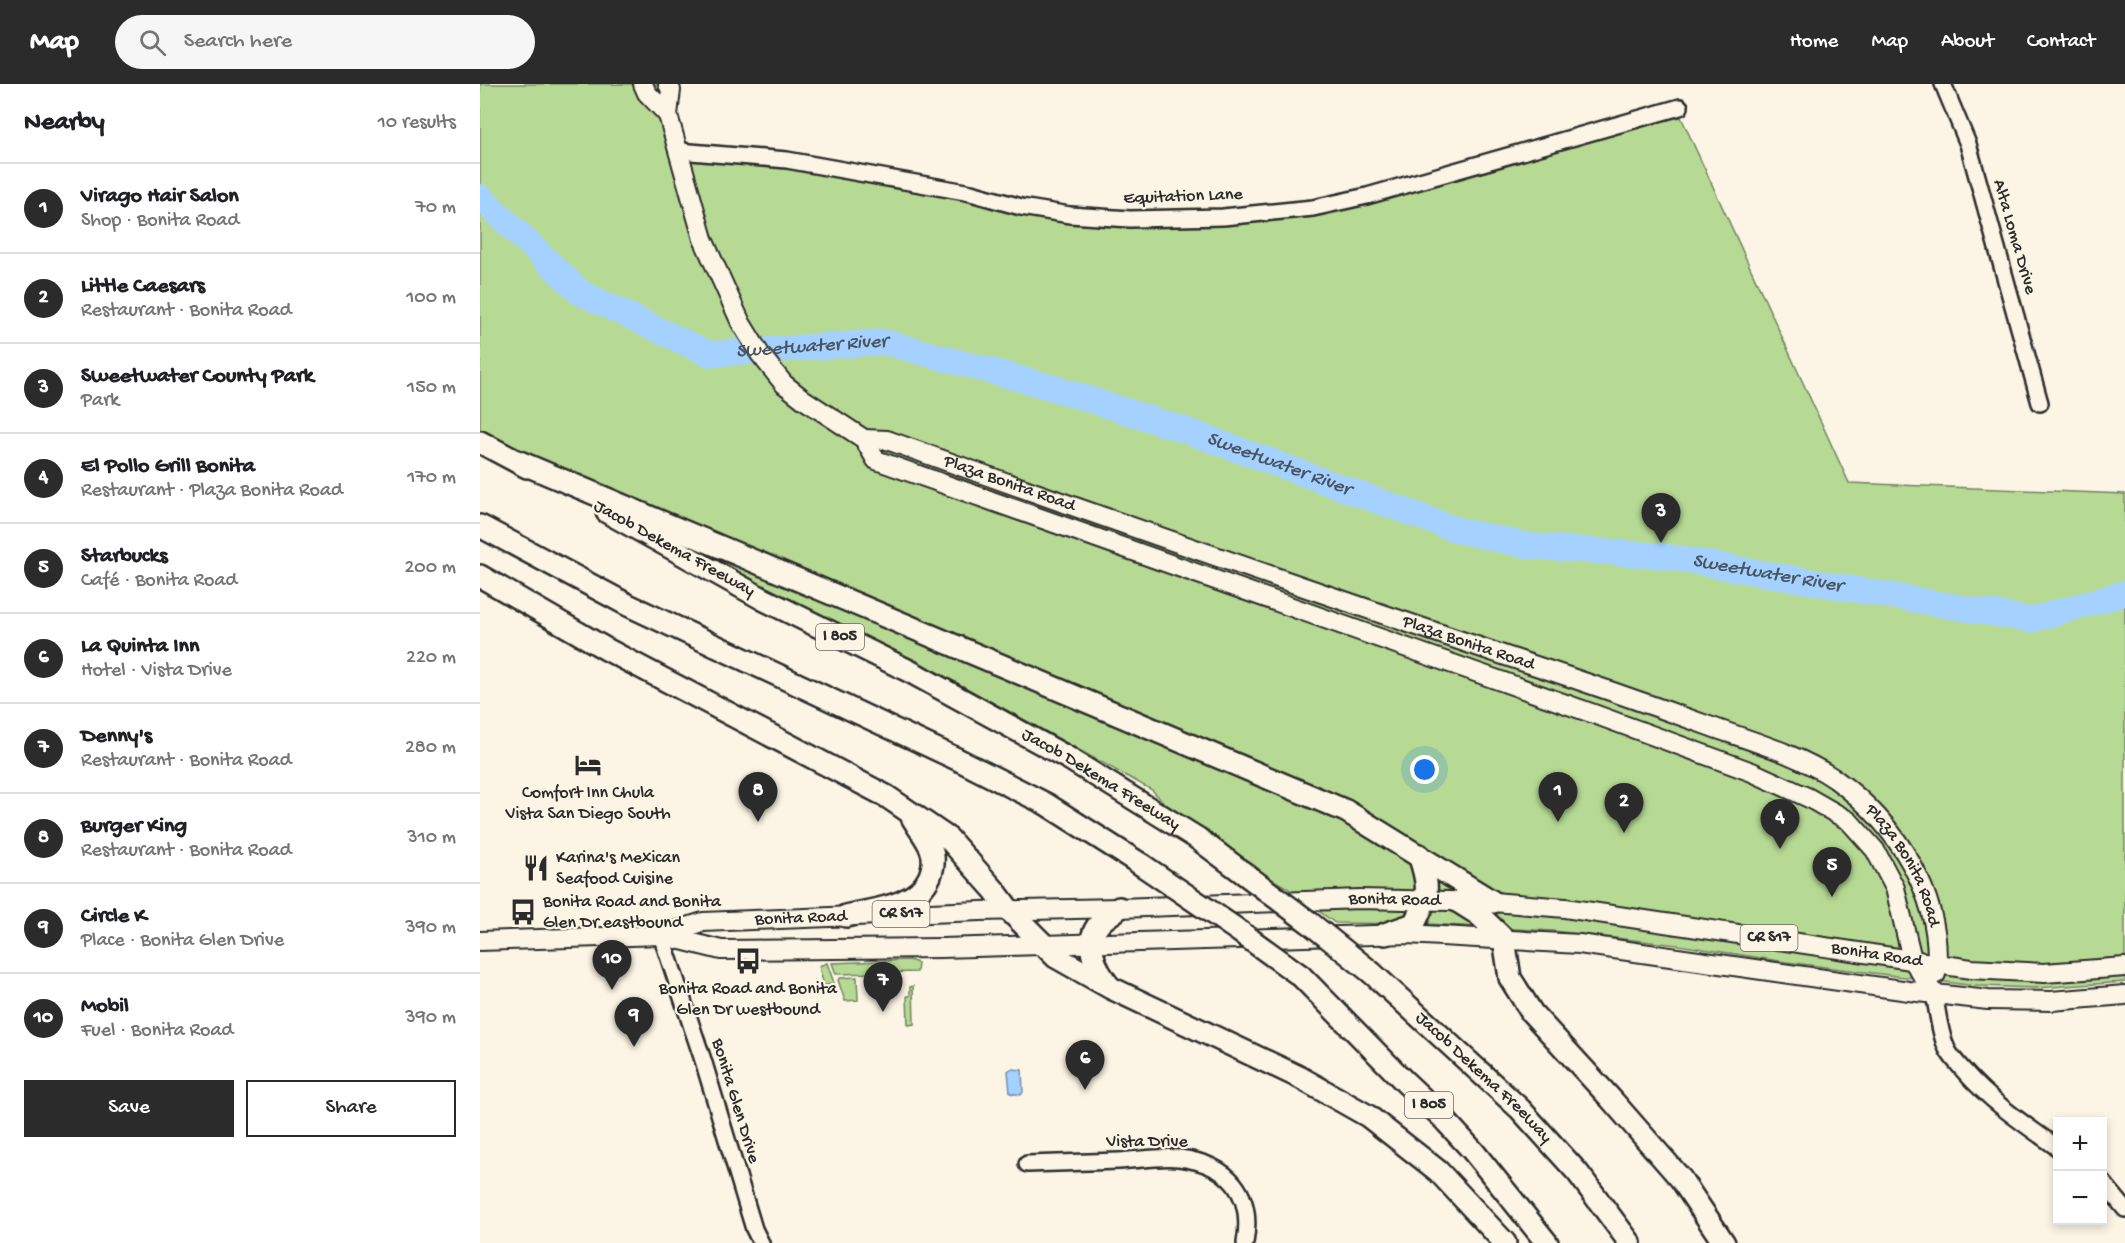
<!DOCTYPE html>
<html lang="en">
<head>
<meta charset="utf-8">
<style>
	body { margin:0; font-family:"Gochi Hand",sans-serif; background:#f6f6f6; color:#202124 }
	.controls { position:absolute; right:18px; bottom:18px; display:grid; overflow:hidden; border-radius:0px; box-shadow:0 3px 9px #0003 }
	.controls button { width:54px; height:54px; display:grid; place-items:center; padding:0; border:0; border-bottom:2px solid #e0e0e0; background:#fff; color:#202124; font:30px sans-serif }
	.you { position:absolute; left:945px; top:686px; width:21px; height:21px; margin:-15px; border:4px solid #fff; border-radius:50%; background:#1a73e8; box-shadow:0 0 0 9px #1a73e833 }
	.badge { display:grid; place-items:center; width:39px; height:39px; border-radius:50%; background:#2b2b2b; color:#fff; font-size:20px; font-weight:700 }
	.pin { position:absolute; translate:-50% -50px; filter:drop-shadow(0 2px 3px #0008) }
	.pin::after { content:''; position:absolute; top:32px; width:21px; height:18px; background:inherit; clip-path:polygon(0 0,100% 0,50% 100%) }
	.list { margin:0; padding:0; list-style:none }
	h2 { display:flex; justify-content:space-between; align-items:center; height:78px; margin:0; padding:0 24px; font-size:26px }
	h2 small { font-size:20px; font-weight:400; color:#757577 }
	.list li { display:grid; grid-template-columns:39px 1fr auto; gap:18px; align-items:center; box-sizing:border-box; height:90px; padding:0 24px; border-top:2px solid #e0e0e0 }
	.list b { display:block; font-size:22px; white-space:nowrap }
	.list p { margin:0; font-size:20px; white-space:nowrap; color:#757577 }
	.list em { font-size:20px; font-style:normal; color:#757577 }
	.actions { display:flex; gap:12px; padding:18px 24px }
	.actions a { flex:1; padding:14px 0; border:2px solid #2b2b2b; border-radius:0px; text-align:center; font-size:21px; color:#2b2b2b }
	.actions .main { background:#2b2b2b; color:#fff }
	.icon { flex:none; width:33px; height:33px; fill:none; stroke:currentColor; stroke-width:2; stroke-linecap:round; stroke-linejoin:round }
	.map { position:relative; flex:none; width:1645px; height:1159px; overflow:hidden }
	header { display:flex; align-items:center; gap:36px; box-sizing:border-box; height:84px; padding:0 30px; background:#2b2b2b; color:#fff }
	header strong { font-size:28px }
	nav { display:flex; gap:33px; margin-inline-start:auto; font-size:21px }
	.search { width:420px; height:54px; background:#f6f6f6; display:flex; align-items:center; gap:15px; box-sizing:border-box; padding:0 21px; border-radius:33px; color:#757577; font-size:22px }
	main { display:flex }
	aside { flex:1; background:#fff }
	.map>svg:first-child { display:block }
	.green { fill:#b6da94; stroke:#708260; stroke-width:1.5 }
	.water { fill:#a4d1ff; stroke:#748faa; stroke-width:1.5 }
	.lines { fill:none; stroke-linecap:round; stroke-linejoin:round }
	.river { stroke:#a4d1ff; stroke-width:26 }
	.minor-casing { stroke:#2b2b2b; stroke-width:20 }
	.major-casing { stroke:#2b2b2b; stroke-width:22 }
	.highway-casing { stroke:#2b2b2b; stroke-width:26 }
	.minor { stroke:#fcf5e5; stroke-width:15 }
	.major { stroke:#fcf5e5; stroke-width:18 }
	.highway { stroke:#fcf5e5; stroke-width:21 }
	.highway-bridge-casing { stroke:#2b2b2b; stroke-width:26; stroke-linecap:butt }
	.highway-bridge { stroke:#fcf5e5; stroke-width:21 }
	.labels { text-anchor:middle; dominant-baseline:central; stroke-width:4.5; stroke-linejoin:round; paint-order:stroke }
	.shield { fill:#fcf5e5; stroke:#6a6863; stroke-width:1.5 }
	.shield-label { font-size:16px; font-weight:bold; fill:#2b2b2b }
	.street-label { font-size:18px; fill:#2b2b2b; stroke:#fcf5e5 }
	.poi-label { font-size:18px; fill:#2b2b2b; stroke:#fcf5e5 }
	.water-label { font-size:20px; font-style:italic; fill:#495460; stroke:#fcf5e5 }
</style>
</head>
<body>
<header>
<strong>Map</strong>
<div class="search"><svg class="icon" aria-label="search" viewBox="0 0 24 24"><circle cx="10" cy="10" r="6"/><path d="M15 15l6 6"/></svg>Search here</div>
<nav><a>Home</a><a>Map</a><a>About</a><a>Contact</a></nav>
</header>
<main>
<aside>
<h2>Nearby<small>10 results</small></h2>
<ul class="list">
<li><span class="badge">1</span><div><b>Virago Hair Salon</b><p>Shop · Bonita Road</p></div><em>70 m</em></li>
<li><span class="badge">2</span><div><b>Little Caesars</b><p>Restaurant · Bonita Road</p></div><em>100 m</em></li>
<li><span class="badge">3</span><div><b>Sweetwater County Park</b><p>Park</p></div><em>150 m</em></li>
<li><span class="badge">4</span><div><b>El Pollo Grill Bonita</b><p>Restaurant · Plaza Bonita Road</p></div><em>170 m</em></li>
<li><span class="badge">5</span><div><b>Starbucks</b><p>Café · Bonita Road</p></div><em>200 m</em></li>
<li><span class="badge">6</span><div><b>La Quinta Inn</b><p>Hotel · Vista Drive</p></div><em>220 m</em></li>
<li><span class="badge">7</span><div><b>Denny's</b><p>Restaurant · Bonita Road</p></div><em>280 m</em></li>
<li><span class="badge">8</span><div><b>Burger King</b><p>Restaurant · Bonita Road</p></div><em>310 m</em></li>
<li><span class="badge">9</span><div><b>Circle K</b><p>Place · Bonita Glen Drive</p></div><em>390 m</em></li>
<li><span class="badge">10</span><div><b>Mobil</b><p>Fuel · Bonita Road</p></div><em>390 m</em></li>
</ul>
<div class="actions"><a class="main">Save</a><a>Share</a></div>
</aside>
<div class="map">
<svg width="1645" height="1159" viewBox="0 0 1645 1159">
	<rect width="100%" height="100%" fill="#fcf5e5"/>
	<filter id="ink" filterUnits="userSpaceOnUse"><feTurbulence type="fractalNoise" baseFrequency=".0167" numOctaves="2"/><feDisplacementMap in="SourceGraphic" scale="12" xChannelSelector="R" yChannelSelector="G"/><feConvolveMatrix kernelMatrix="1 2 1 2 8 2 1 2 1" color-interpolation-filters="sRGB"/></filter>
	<g filter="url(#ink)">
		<g class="green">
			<polygon points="0,0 179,0 188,23 201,75 309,76 584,130 801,133 1134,47 1201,33 1369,399 1645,410 1645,898 1556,904 1496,902 1306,878 1198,861 1073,847 948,840 855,839 806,803 717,754 672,706 439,578 287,507 0,358"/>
			<polygon points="429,876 438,879 437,888 356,890 352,879"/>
			<polygon points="347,879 354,899 344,902 339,882"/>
			<polygon points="377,893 378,916 365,917 358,896 360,894"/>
			<polygon points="433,902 434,940 428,941 427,912 430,912 430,903"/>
		</g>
		<polygon class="water" points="531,985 542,986 543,1008 541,1011 530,1009 528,987"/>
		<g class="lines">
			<path class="river" id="s1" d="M0,113L101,209L229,270L404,258L570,303L705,346L977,446L1050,462L1183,472L1551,536L1645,509"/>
			<g class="minor-casing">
				<g id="minor">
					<polyline points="1463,0 1488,60 1560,319"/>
					<polyline points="199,67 307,76 491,109 541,123 590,131 650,135 743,133 833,124 887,112 1200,23"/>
					<polyline points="181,851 223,976 274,1145 281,1159"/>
					<path d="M1454,910C1458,928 1459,948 1467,965C1471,973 1478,980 1484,987C1511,1018 1544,1040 1578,1064"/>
					<path d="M547,1080C578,1079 609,1078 639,1077C659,1076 680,1072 699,1074C749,1080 774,1109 765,1159"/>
					<polyline points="1622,1097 1645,1125"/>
				</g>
			</g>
			<g class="major-casing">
				<g id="major">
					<polyline points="163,0 167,9 188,31"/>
					<polyline points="188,0 191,6 188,31 223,155 261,239 280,270 304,300 323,315 384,355 396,376 1114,630 1272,688 1329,714 1369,737 1395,766 1415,804 1432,875 1454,910"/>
					<path id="s2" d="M384,355L407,356C614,430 821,503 1029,573C1096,595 1163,618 1229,642C1271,657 1318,670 1355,695C1416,739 1464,813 1456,890"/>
					<path id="s3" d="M182,851L223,838L500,827L639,824L880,815L1013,818L1085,824L1491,885L1564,889L1645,883"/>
					<polyline points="0,857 181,851 241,866 462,864 927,850 1099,860 1429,907 1508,916 1571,917 1645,911"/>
				</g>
			</g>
			<g class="highway-casing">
				<g id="highway">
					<polyline points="0,358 47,383"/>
					<polyline points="37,377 866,727 1013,818"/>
					<path id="s4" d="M127,428L283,515L431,588L588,674L717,754"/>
					<polyline points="0,442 148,521 477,675 566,720 662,781"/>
					<polyline points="0,492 126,565 406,712 469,755 515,807 529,826 576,873 631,904 819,993 888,1032 958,1087 1025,1159"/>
					<polyline points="979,818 998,830 1024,855 1030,894 1052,929 1131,1015 1201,1095 1244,1159"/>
					<path d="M366,832C395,825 436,823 450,792C453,784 455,774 451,765C447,754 438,744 432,733"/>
					<path d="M905,850L934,840C949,811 950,803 939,771"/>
					<path id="s5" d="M892,889L1040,1025L1098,1089L1150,1159"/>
					<polyline points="821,892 925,998 960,1031 993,1067 1067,1159"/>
					<path d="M629,902C615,885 603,858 620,839C625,833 633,829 639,824"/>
				</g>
			</g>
			<use href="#minor" class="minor"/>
			<use href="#major" class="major"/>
			<use href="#highway" class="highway"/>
			<g class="highway-bridge-casing">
				<g id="highway-bridge">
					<polyline points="717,754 830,839 892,889"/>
					<polyline points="662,781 756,845 821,892"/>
				</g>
			</g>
			<use href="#highway-bridge" class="highway-bridge"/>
		</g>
	</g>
	<defs>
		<g id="hotel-bare" transform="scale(2.07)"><path d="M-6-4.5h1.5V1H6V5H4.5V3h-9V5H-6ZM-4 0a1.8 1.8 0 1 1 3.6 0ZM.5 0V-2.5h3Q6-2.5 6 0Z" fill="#2b2b2b" stroke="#fcf5e5" stroke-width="2.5" paint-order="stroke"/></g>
		<g id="restaurant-bare" transform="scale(2.07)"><path d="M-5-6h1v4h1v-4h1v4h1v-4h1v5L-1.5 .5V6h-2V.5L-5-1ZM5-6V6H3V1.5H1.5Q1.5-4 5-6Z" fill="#2b2b2b" stroke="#fcf5e5" stroke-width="2.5" paint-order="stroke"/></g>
		<g id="bus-bare" transform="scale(2.07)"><path d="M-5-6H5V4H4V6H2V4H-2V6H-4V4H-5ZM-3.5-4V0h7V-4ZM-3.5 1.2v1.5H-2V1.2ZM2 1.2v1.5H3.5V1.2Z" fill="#2b2b2b" stroke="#fcf5e5" stroke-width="2.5" paint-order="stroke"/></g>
	</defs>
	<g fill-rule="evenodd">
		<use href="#hotel-bare" x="108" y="681"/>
		<use href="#restaurant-bare" x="56" y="784"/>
		<use href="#bus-bare" x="43" y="828"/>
		<use href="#bus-bare" x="268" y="877"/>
	</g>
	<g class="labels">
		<g class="shield">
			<rect x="336" y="540" width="48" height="26" rx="4.5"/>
			<rect x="392.5" y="817" width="57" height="26" rx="4.5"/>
			<rect x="1260.5" y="841" width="57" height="26" rx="4.5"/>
			<rect x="925" y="1008" width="48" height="26" rx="4.5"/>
		</g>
		<g class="shield-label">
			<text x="360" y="553">I 805</text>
			<text x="421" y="830">CR S17</text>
			<text x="1289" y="854">CR S17</text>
			<text x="949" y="1021">I 805</text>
		</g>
		<g class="street-label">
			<text transform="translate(703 113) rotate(-2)">Equitation Lane</text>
			<text transform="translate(1534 153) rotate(74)">Alta Loma Drive</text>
			<text stroke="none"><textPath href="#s2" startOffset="153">Plaza Bonita Road</textPath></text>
			<text transform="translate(194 465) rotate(29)">Jacob Dekema Freeway</text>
			<text stroke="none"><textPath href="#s2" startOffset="639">Plaza Bonita Road</textPath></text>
			<text stroke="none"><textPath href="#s4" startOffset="562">Jacob Dekema Freeway</textPath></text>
			<text stroke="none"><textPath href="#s2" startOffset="1143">Plaza Bonita Road</textPath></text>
			<text stroke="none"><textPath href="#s3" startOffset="735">Bonita Road</textPath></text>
			<text stroke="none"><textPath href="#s3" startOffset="141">Bonita Road</textPath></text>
			<text stroke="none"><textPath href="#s3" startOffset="1221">Bonita Road</textPath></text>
			<text stroke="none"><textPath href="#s5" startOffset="153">Jacob Dekema Freeway</textPath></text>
			<text transform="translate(255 1017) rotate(73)">Bonita Glen Drive</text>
			<text x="667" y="1058">Vista Drive</text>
		</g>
		<g class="poi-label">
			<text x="108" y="709">Comfort Inn Chula<tspan x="108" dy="21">Vista San Diego South</tspan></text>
			<text x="76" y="774" text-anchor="start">Karina's Mexican<tspan x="76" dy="21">Seafood Cuisine</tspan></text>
			<text x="63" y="818" text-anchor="start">Bonita Road and Bonita<tspan x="63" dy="21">Glen Dr eastbound</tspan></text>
			<text x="268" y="905">Bonita Road and Bonita<tspan x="268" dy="21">Glen Dr westbound</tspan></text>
		</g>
		<g class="water-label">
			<text stroke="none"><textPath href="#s1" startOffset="384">Sweetwater River</textPath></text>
			<text stroke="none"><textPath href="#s1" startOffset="870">Sweetwater River</textPath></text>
			<text stroke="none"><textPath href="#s1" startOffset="1374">Sweetwater River</textPath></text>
		</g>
	</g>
</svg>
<div class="controls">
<button>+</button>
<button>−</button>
</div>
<div class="you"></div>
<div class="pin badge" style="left:1078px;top:738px">1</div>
<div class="pin badge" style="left:1144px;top:749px">2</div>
<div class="pin badge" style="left:1181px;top:459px">3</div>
<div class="pin badge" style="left:1300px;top:765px">4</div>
<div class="pin badge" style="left:1352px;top:813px">5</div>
<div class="pin badge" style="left:605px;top:1006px">6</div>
<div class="pin badge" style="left:403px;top:928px">7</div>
<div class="pin badge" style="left:278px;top:738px">8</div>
<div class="pin badge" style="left:154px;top:963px">9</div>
<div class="pin badge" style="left:132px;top:906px">10</div>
</div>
</main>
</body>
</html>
